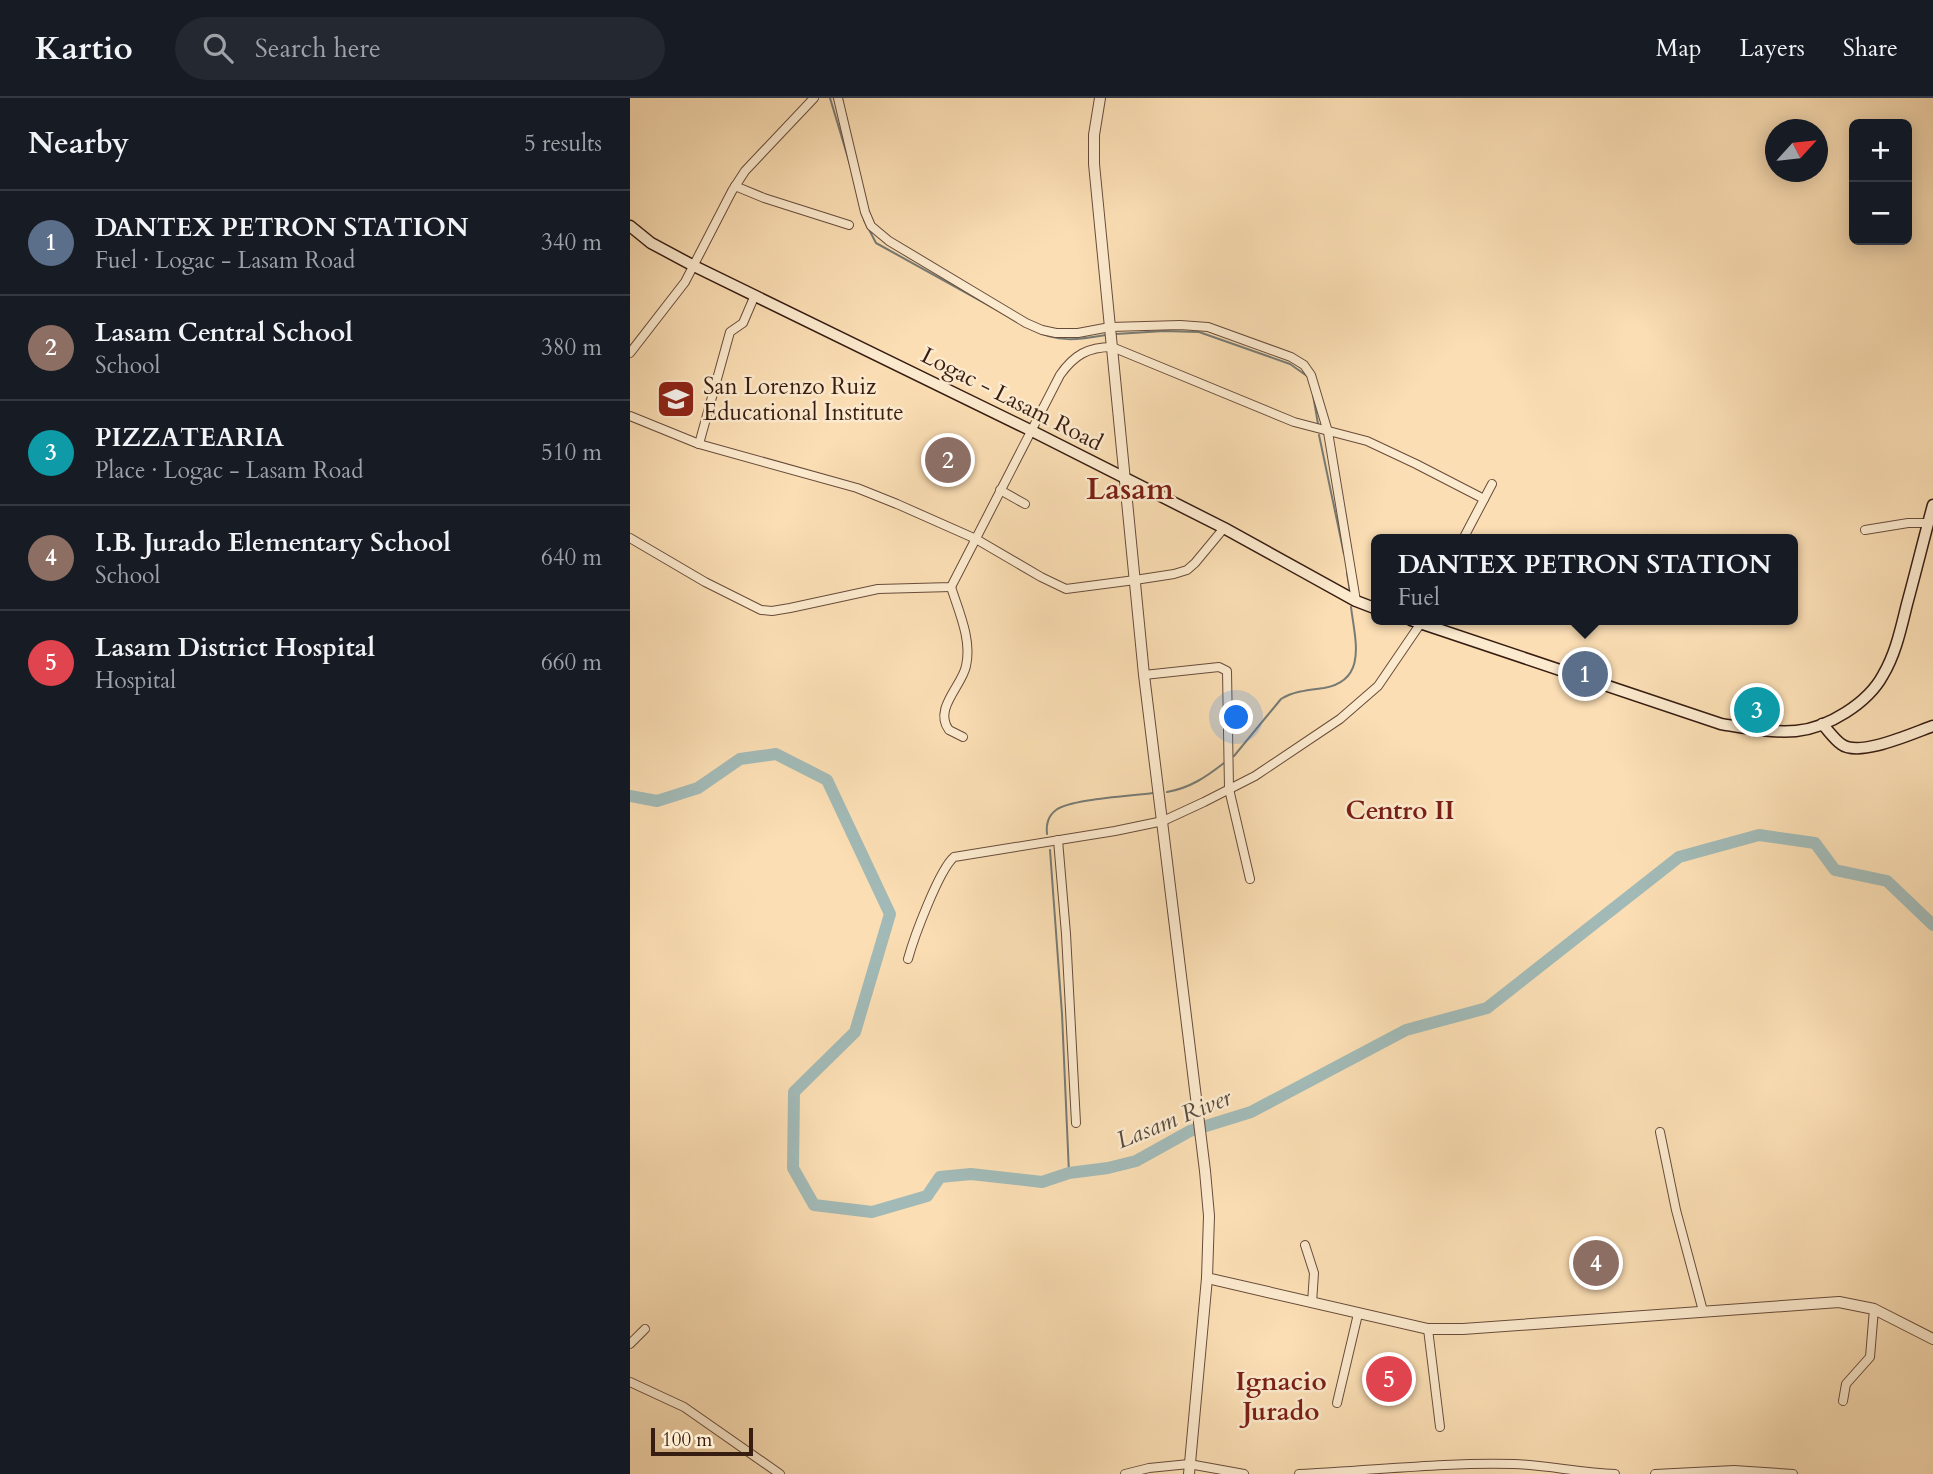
<!DOCTYPE html>
<html lang="en">
<head>
<meta charset="utf-8">
<style>
	body { margin:0; font-family:Cardo,serif; background:#242831; color:#f1f3f6 }
	.controls { position:absolute; right:21px; top:21px; display:grid; overflow:hidden; border-radius:10px; box-shadow:0 4px 18px #0003 }
	.controls button { width:63px; height:63px; display:grid; place-items:center; padding:0; border:0; border-bottom:2px solid #363941; background:#171b24; color:#f1f3f6; font:35px sans-serif }
	.compass { position:absolute; left:1135px; top:21px; width:63px; height:63px; border-radius:50%; background:#171b24; box-shadow:0 4px 18px #0003; rotate:63deg }
	.scale { position:absolute; left:21px; bottom:18px; width:102px; box-sizing:border-box; padding-left:7px; border:4px solid #371c11; border-top:0; font-size:19px; line-height:24px; white-space:nowrap; color:#371c11; -webkit-text-stroke:5px #fceace; paint-order:stroke }
	.you { position:absolute; left:607px; top:620px; width:24px; height:24px; margin:-18px; border:5px solid #fff; border-radius:50%; background:#1a73e8; box-shadow:0 0 0 10px #1a73e833 }
	.badge { display:grid; place-items:center; width:46px; height:46px; border-radius:50%; background:#c59692; color:#fff; font-size:23px; font-weight:700 }
	.pin { position:absolute; translate:-50% -50%; border:4px solid #fff; box-shadow:0 2px 7px #0006 }
	.popup { position:absolute; left:741px; top:436px; width:427px; height:91px; box-sizing:border-box; display:grid; place-content:center; border-radius:10px; background:#171b24; filter:drop-shadow(0 2px 5px #0005); font-size:23px; white-space:nowrap; color:#9ea1a6 }
	.popup b { font-size:26px; color:#f1f3f6 }
	.popup::after { content:''; position:absolute; left:50%; top:100%; margin-left:-14px; border:14px solid transparent; border-top-color:#171b24 }
	.list { margin:0; padding:0; list-style:none }
	h2 { display:flex; justify-content:space-between; align-items:center; height:91px; margin:0; padding:0 28px; font-size:30px }
	h2 small { font-size:23px; font-weight:400; color:#9ea1a6 }
	.list li { display:grid; grid-template-columns:46px 1fr auto; gap:21px; align-items:center; box-sizing:border-box; height:105px; padding:0 28px; border-top:2px solid #363941 }
	.list b { display:block; font-size:26px; white-space:nowrap }
	.list p { margin:0; font-size:23px; white-space:nowrap; color:#9ea1a6 }
	.list em { font-size:23px; font-style:normal; color:#9ea1a6 }
	.icon { flex:none; width:38px; height:38px; fill:none; stroke:currentColor; stroke-width:2; stroke-linecap:round; stroke-linejoin:round }
	.map { position:relative; flex:none; width:1303px; height:1376px; overflow:hidden }
	header { display:flex; align-items:center; gap:42px; box-sizing:border-box; height:98px; padding:0 35px; background:#171b24; border-bottom:2px solid #363941 }
	header strong { font-size:33px }
	nav { display:flex; gap:38px; margin-inline-start:auto; font-size:24px }
	.search { width:490px; height:63px; background:#242831; display:flex; align-items:center; gap:18px; box-sizing:border-box; padding:0 24px; border-radius:38px; color:#9ea1a6; font-size:26px }
	main { display:flex }
	aside { flex:1; background:#171b24 }
	.map>svg:first-child { display:block }
	.lines { fill:none; stroke-linecap:round; stroke-linejoin:round }
	.stream { stroke:#777b75; stroke-width:2 }
	.river { stroke:#a2bab7; stroke-width:12 }
	.minor-casing { stroke:#684c3a; stroke-width:10 }
	.tertiary-casing { stroke:#684c3a; stroke-width:12 }
	.secondary-casing { stroke:#371c11; stroke-width:13 }
	.minor { stroke:#fceace; stroke-width:8 }
	.tertiary { stroke:#fceace; stroke-width:10 }
	.secondary { stroke:#fceace; stroke-width:10 }
	.labels { text-anchor:middle; dominant-baseline:central; stroke-width:5; stroke-linejoin:round; paint-order:stroke }
	.poi-label { font-size:23px; fill:#371c11; stroke:#fceace; text-anchor:start }
	.street-label { font-size:23px; fill:#371c11; stroke:#fceace }
	.water-label { font-size:24px; font-style:italic; fill:#574b43; stroke:#fceace }
	.quarter-label { font-size:26px; font-weight:bold; fill:#7a1f14; stroke:#fceace }
	.district-label { font-size:30px; font-weight:bold; fill:#7a1f14; stroke:#fceace }
</style>
</head>
<body>
<header>
<strong>Kartio</strong>
<div class="search"><svg class="icon" aria-label="search" viewBox="0 0 24 24"><circle cx="10" cy="10" r="6"/><path d="M15 15l6 6"/></svg>Search here</div>
<nav><a>Map</a><a>Layers</a><a>Share</a></nav>
</header>
<main>
<aside>
<h2>Nearby<small>5 results</small></h2>
<ul class="list">
<li><span class="badge" style="background:#5c6f8a">1</span><div><b>DANTEX PETRON STATION</b><p>Fuel · Logac - Lasam Road</p></div><em>340 m</em></li>
<li><span class="badge" style="background:#8d6e63">2</span><div><b>Lasam Central School</b><p>School</p></div><em>380 m</em></li>
<li><span class="badge" style="background:#0f9aa8">3</span><div><b>PIZZATEARIA</b><p>Place · Logac - Lasam Road</p></div><em>510 m</em></li>
<li><span class="badge" style="background:#8d6e63">4</span><div><b>I.B. Jurado Elementary School</b><p>School</p></div><em>640 m</em></li>
<li><span class="badge" style="background:#e0444e">5</span><div><b>Lasam District Hospital</b><p>Hospital</p></div><em>660 m</em></li>
</ul>
</aside>
<div class="map">
<svg width="1303" height="1376" viewBox="0 0 1303 1376">
	<rect width="100%" height="100%" fill="#fbdeb4"/>
	<filter id="stains"><feTurbulence type="fractalNoise" baseFrequency=".00286" numOctaves="4"/><feColorMatrix values="0 0 0 0 .2 0 0 0 0 .09 0 0 0 0 .02 0 0 0 .5 -.17"/></filter>
	<radialGradient id="worn" r=".72"><stop offset=".6" stop-color="#630" stop-opacity="0"/><stop offset="1" stop-color="#630" stop-opacity=".3"/></radialGradient>
	<g class="lines">
		<g class="stream">
			<polyline points="200,0 221,70"/>
			<polyline points="234,122 246,145 369,213"/>
			<path d="M401,231C428,245 447,242 476,237"/>
			<polyline points="486,236 534,233 569,234 660,266 677,278"/>
			<polyline points="683,297 688,326"/>
			<polyline points="689,337 714,456"/>
			<polyline points="717,475 720,494"/>
			<path d="M604,658L651,601C664,593 679,592 694,590C738,582 725,542 721,509"/>
			<path d="M537,694C560,690 576,679 594,665"/>
			<path d="M417,736C416,727 418,718 426,712C440,701 502,698 523,695"/>
			<polyline points="420,752 432,916 439,1075"/>
		</g>
		<polyline class="river" points="0,698 27,703 68,690 110,661 146,656 197,682 260,816 225,934 164,994 163,1070 184,1107 242,1114 297,1098 310,1079 341,1076 412,1084 439,1075 478,1070 506,1063 560,1033 621,1014 776,932 857,910 1049,759 1129,737 1185,745 1205,772 1257,783 1303,827"/>
		<g class="minor-casing">
			<g id="minor">
				<polyline points="208,0 235,114 241,128 259,143 396,225 412,232 426,235 448,235 480,229 550,227 578,229 661,259 674,267 681,277 698,334 726,503"/>
				<polyline points="105,88 134,100 219,127"/>
				<polyline points="0,255 55,184 102,93 115,73 184,0"/>
				<polyline points="0,318 69,346 227,390 267,406 346,441 411,479 436,491 505,482 544,476 557,472 565,465 594,430"/>
				<polyline points="69,346 100,234 113,225 125,197"/>
				<polyline points="370,392 395,406"/>
				<polyline points="1235,432 1278,425 1298,425"/>
				<path d="M0,440L75,484L131,512L142,513L160,510L248,491L321,489L430,277C444,257 458,249 482,249L664,324L737,343L786,366L854,401"/>
				<polyline points="833,441 862,386"/>
				<path d="M321,489C329,514 342,542 336,568C332,588 303,611 319,632L333,639"/>
				<polyline points="514,577 589,569 597,573 599,691 620,781"/>
				<polyline points="428,742 436,836 446,1025"/>
				<path d="M278,861C284,839 309,772 324,759L485,733L533,723L574,704L625,678L710,621L748,588L793,522"/>
				<polyline points="1030,1034 1046,1112 1073,1213"/>
				<polyline points="675,1147 684,1175 682,1205"/>
				<polyline points="798,1231 810,1329"/>
				<polyline points="0,1246 15,1231"/>
				<polyline points="0,1284 54,1309 150,1376"/>
				<polyline points="1213,1303 1216,1286 1240,1259 1244,1211"/>
				<polyline points="707,1305 728,1216"/>
				<polyline points="495,1376 519,1370 559,1366 614,1376"/>
				<path d="M669,1376C741,1373 812,1364 884,1366C917,1367 951,1375 985,1376"/>
				<polyline points="1025,1376 1104,1372 1163,1376"/>
			</g>
		</g>
		<g class="tertiary-casing">
			<g id="tertiary">
				<polyline points="470,0 464,37 464,66 514,577 575,1073 579,1118 577,1180 798,1231 833,1231 1209,1204 1244,1211 1303,1241"/>
				<polyline points="559,1376 577,1180"/>
			</g>
		</g>
		<g class="secondary-casing">
			<g id="secondary">
				<polyline points="0,128 21,145 64,168 400,332 594,430 726,503 747,511"/>
				<path d="M781,522L1091,626C1116,630 1141,635 1166,633C1198,630 1238,605 1253,577C1266,555 1271,530 1277,506C1286,473 1294,440 1303,407"/>
				<path d="M1192,626C1198,632 1204,641 1211,646C1229,660 1283,635 1303,628"/>
			</g>
		</g>
		<use href="#minor" class="minor"/>
		<use href="#tertiary" class="tertiary"/>
		<use href="#secondary" class="secondary"/>
	</g>
	<defs>
		<g id="school-square" transform="scale(2.0125)"><rect x="-9" y="-9" width="18" height="18" rx="4" fill="#8f2418" stroke="#fceace"/><path d="M0-5L7-2L0 1L-7-2ZM-4 1L0 2.5L4 1V4Q0 6-4 4Z" fill="#fff"/></g>
	</defs>
	<g fill-rule="evenodd">
		<use href="#school-square" x="46" y="301"/>
	</g>
	<g class="labels">
		<g class="poi-label">
			<text x="73" y="288">San Lorenzo Ruiz<tspan x="73" dy="26">Educational Institute</tspan></text>
		</g>
		<g class="street-label">
			<text transform="translate(382 301) rotate(27)">Logac - Lasam Road</text>
		</g>
		<g class="water-label">
			<text transform="translate(544 1021) rotate(-22)">Lasam River</text>
		</g>
		<g class="quarter-label">
			<text x="770" y="712">Centro II</text>
			<text x="651" y="1283">Ignacio<tspan x="651" dy="30">Jurado</tspan></text>
		</g>
		<g class="district-label">
			<text x="500" y="391">Lasam</text>
		</g>
	</g>
	<rect width="100%" height="100%" filter="url(#stains)"/>
	<rect width="100%" height="100%" fill="url(#worn)"/>
</svg>
<div class="controls">
<button>+</button>
<button>−</button>
</div>
<svg class="compass" viewBox="-18 -18 36 36"><path d="M0-13l5 13h-10z" fill="#e53935"/><path d="M0 13l5-13h-10z" fill="#9ea1a6"/></svg>
<div class="scale">100 m</div>
<div class="you"></div>
<div class="pin badge" style="left:955px;top:576px;background:#5c6f8a">1</div>
<div class="popup"><b>DANTEX PETRON STATION</b>Fuel</div>
<div class="pin badge" style="left:318px;top:362px;background:#8d6e63">2</div>
<div class="pin badge" style="left:1127px;top:612px;background:#0f9aa8">3</div>
<div class="pin badge" style="left:966px;top:1165px;background:#8d6e63">4</div>
<div class="pin badge" style="left:759px;top:1281px;background:#e0444e">5</div>
</div>
</main>
</body>
</html>
